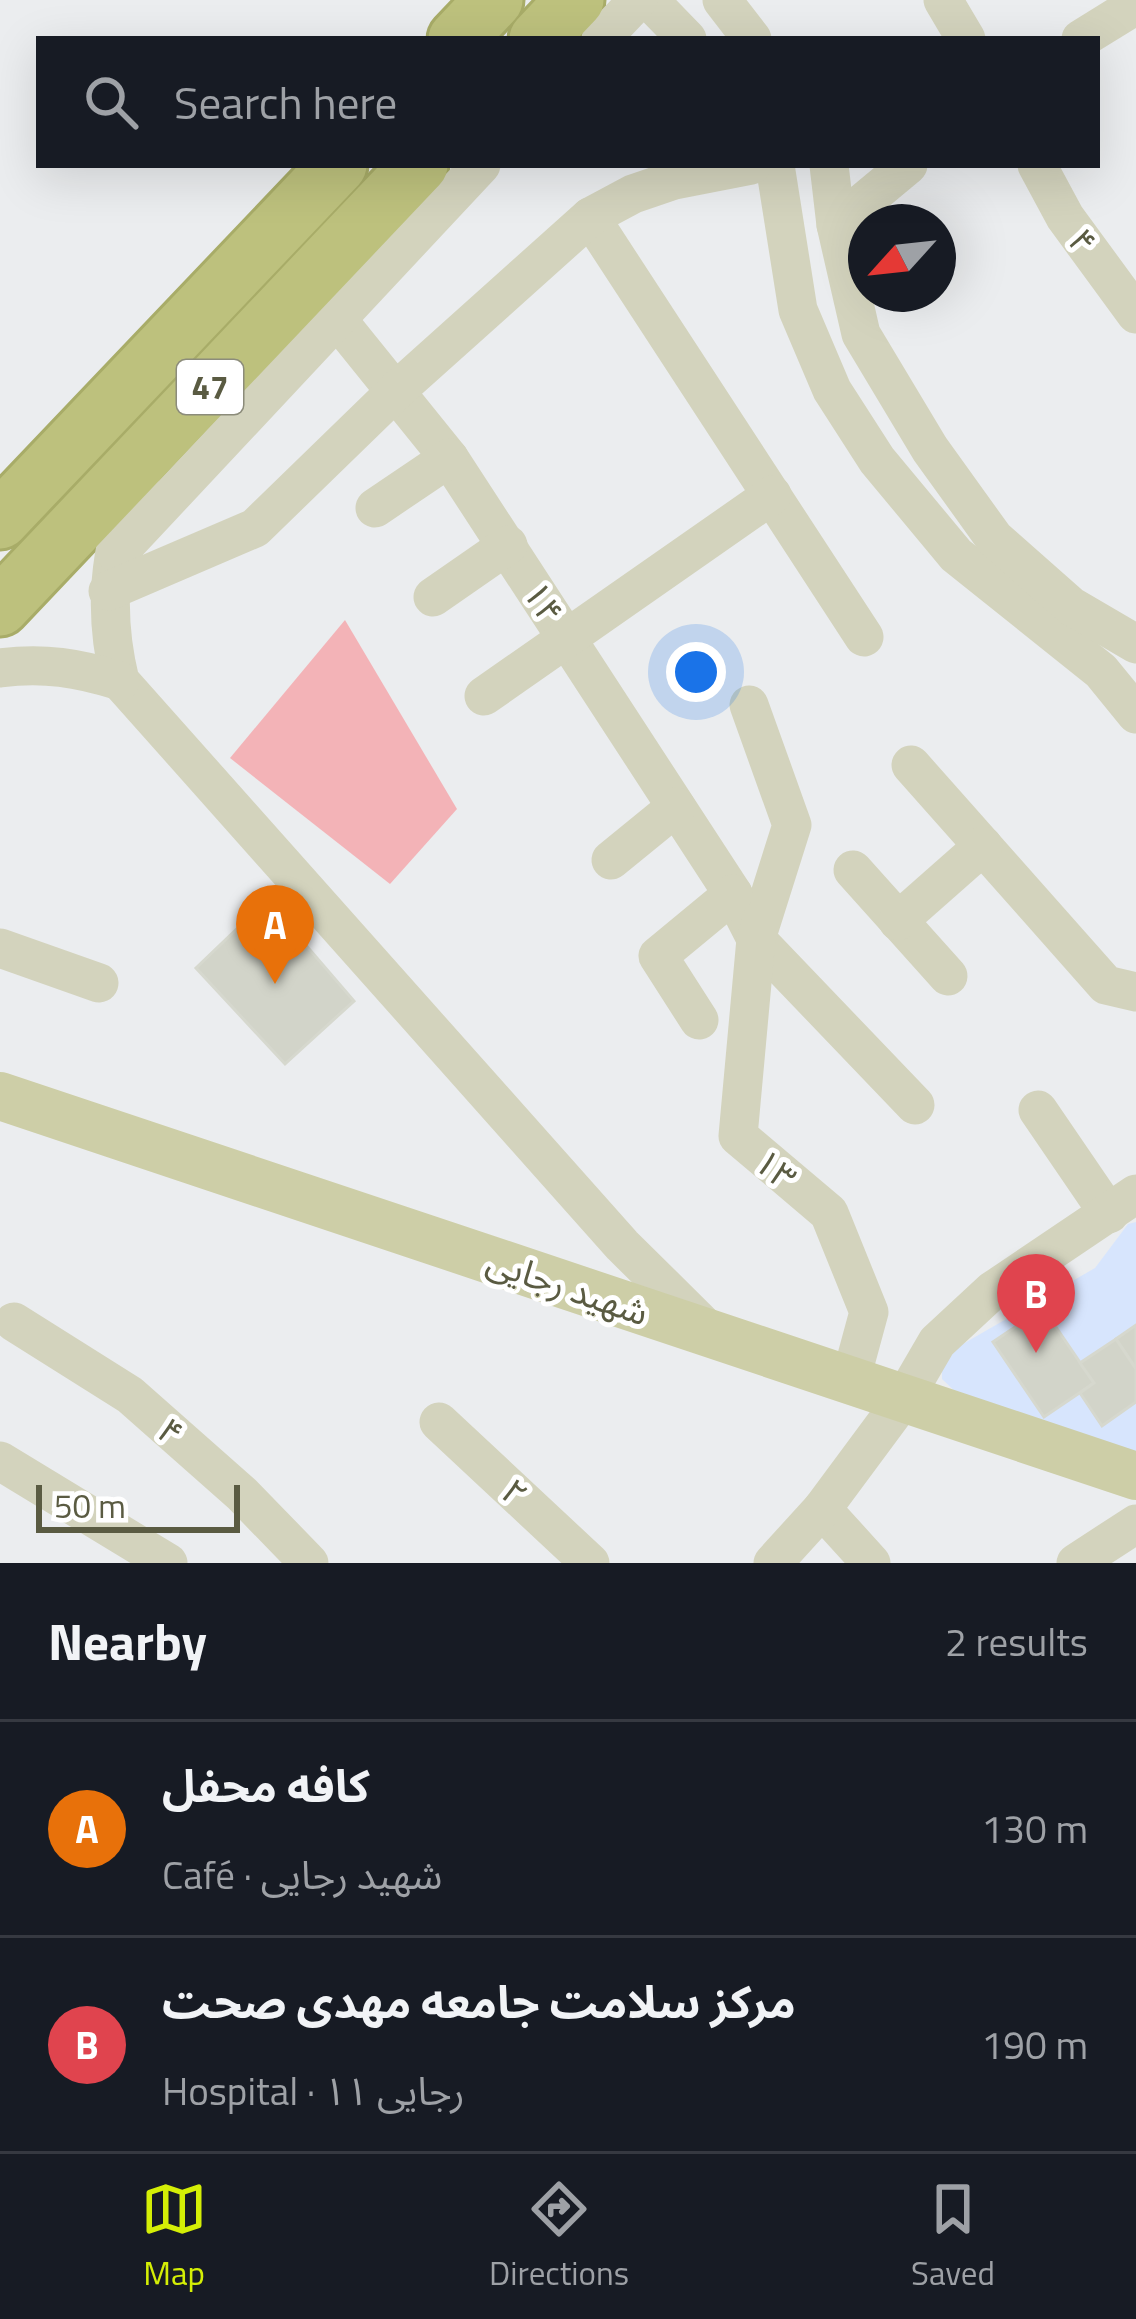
<!DOCTYPE html>
<html lang="en">
<head>
<meta charset="utf-8">
<style>
	body { margin:0; font-family:"Titillium Web","Noto Sans Arabic",sans-serif; background:#242831; color:#f1f3f6 }
	.compass { position:absolute; left:848px; top:204px; width:108px; height:108px; border-radius:50%; background:#171b24; box-shadow:0 12px 48px #0002; rotate:243deg }
	.scale { position:absolute; left:36px; bottom:30px; width:204px; box-sizing:border-box; padding-left:12px; border:6px solid #5a5b42; border-top:0; font-size:33px; line-height:42px; white-space:nowrap; color:#5a5b42; -webkit-text-stroke:9px #fff; paint-order:stroke }
	.you { position:absolute; left:696px; top:672px; width:42px; height:42px; margin:-30px; border:9px solid #fff; border-radius:50%; background:#1a73e8; box-shadow:0 0 0 18px #1a73e833 }
	.badge { display:grid; place-items:center; width:78px; height:78px; border-radius:50%; background:#d4ee06; color:#fff; font-size:39px; font-weight:700 }
	.pin { position:absolute; translate:-50% -99px; filter:drop-shadow(0 3px 6px #0008) }
	.pin::after { content:''; position:absolute; top:63px; width:42px; height:36px; background:inherit; clip-path:polygon(0 0,100% 0,50% 100%) }
	.list { margin:0; padding:0; list-style:none }
	h2 { display:flex; justify-content:space-between; align-items:center; height:156px; margin:0; padding:0 48px; font-size:51px }
	h2 small { font-size:39px; font-weight:400; color:#9ea1a6 }
	.list li { display:grid; grid-template-columns:78px 1fr auto; gap:36px; align-items:center; box-sizing:border-box; height:216px; padding:0 48px; border-top:3px solid #363941 }
	.list b { display:block; font-size:45px; white-space:nowrap }
	.list p { margin:0; font-size:39px; white-space:nowrap; color:#9ea1a6 }
	.list em { font-size:39px; font-style:normal; color:#9ea1a6 }
	.icon { flex:none; width:66px; height:66px; fill:none; stroke:currentColor; stroke-width:2; stroke-linecap:round; stroke-linejoin:round }
	.map { position:relative; flex:none; width:1136px; height:1563px; overflow:hidden }
	.search { position:absolute; background:#171b24; box-shadow:0 12px 48px #0002; left:36px; right:36px; top:36px; height:132px; display:flex; align-items:center; gap:30px; box-sizing:border-box; padding:0 42px; border-radius:0px; color:#9ea1a6; font-size:45px }
	.sheet { height:588px; background:#171b24 }
	nav { display:flex; justify-content:space-around; align-items:center; box-sizing:border-box; height:168px; border-top:3px solid #363941; background:#171b24; font-size:33px; color:#9ea1a6 }
	nav a { display:grid; justify-items:center; gap:6px }
	nav .on { color:#d4ee06 }
	.map>svg:first-child { display:block }
	.medical { fill:#d7e5fd }
	.green { fill:#f3b3b7 }
	.building { fill:#d2d4c9; stroke:#d6d8ce; stroke-width:3 }
	.lines { fill:none; stroke-linecap:round; stroke-linejoin:round }
	.highway-casing { stroke:#a8ac68; stroke-width:63 }
	.minor { stroke:#d3d3bd; stroke-width:39 }
	.major { stroke:#cdcea7; stroke-width:48 }
	.highway { stroke:#bdc17d; stroke-width:57 }
	.labels { text-anchor:middle; dominant-baseline:central; stroke-width:10; stroke-linejoin:round; paint-order:stroke }
	.shield { fill:#fff; stroke:#8c8c7b; stroke-width:3 }
	.shield-label { font-size:33px; font-weight:bold; fill:#5a5b42 }
	.street-label { font-size:36px; fill:#5a5b42; stroke:#fff }
</style>
</head>
<body>
<div class="map">
<svg width="1136" height="1563" viewBox="0 0 1136 1563">
	<rect width="100%" height="100%" fill="#ebedef"/>
	<polygon class="medical" points="1136,1222 1136,1454 962,1398 942,1379 942,1356 1095,1268 1128,1224"/>
	<polygon class="green" points="345,620 457,809 390,884 230,758"/>
	<g class="building">
		<polygon points="267,900 354,1001 285,1064 196,968"/>
		<polygon points="1043,1308 1094,1383 1044,1417 993,1342"/>
		<polygon points="1136,1325 1136,1369 1116,1339"/>
		<polygon points="1116,1339 1136,1369 1136,1402 1102,1426 1080,1393 1094,1383 1080,1363"/>
	</g>
	<g class="lines">
		<g class="highway-casing">
			<g id="highway">
				<polyline points="457,39 494,0"/>
				<polyline points="538,39 575,0"/>
				<polyline points="0,520 338,165"/>
				<polyline points="0,607 419,165"/>
			</g>
		</g>
		<g class="minor">
			<polyline points="649,0 687,39"/>
			<polyline points="722,0 752,39"/>
			<polyline points="943,0 966,39"/>
			<polyline points="601,39 638,0"/>
			<polyline points="1081,39 1136,5"/>
			<polyline points="775,165 798,310 832,390 877,460 956,555 1101,671 1136,714"/>
			<polyline points="829,165 836,225 861,334 930,449 994,538 1071,606 1136,644"/>
			<polyline points="1037,165 1065,217 1136,314"/>
			<polyline points="590,217 864,637"/>
			<polyline points="836,225 908,165"/>
			<polyline points="301,289 336,318 449,458 733,894 756,939 915,1105"/>
			<path d="M143,469C109,537 102,608 120,681L622,1245L711,1333"/>
			<polyline points="375,508 449,458"/>
			<polyline points="117,554 481,165"/>
			<polyline points="108,591 255,528 397,390 590,217 633,194 674,180 751,165"/>
			<polyline points="433,597 508,545"/>
			<path d="M0,668C43,662 79,668 120,681"/>
			<polyline points="484,696 772,495"/>
			<polyline points="749,705 792,825 756,939 738,1136 829,1213 869,1312 850,1382"/>
			<polyline points="911,765 1106,985 1136,992"/>
			<polyline points="611,860 676,807"/>
			<polyline points="853,870 948,976"/>
			<polyline points="898,921 983,846"/>
			<polyline points="0,948 99,983"/>
			<polyline points="699,1020 658,956 733,894"/>
			<polyline points="1038,1110 1109,1214"/>
			<polyline points="14,1322 130,1395 242,1494 309,1563"/>
			<polyline points="439,1422 590,1563"/>
			<polyline points="0,1461 168,1563"/>
			<polyline points="822,1509 871,1563"/>
			<polyline points="773,1563 822,1509 905,1397 937,1342 992,1291 1136,1194"/>
			<polyline points="1076,1563 1136,1524"/>
		</g>
		<polyline class="major" points="0,1096 1136,1476"/>
		<use href="#highway" class="highway"/>
	</g>
	<g class="labels">
		<rect class="shield" x="177" y="360" width="66" height="54" rx="9"/>
		<g class="shield-label">
			<text x="210" y="387">47</text>
		</g>
		<g class="street-label">
			<text transform="translate(1083 241) rotate(54)">۴</text>
			<text transform="translate(544 602) rotate(58)">۱۴</text>
			<text transform="translate(776 1169) rotate(40)">۱۳</text>
			<text transform="translate(568 1286) rotate(19)">شهید رجایی</text>
			<text transform="translate(171 1431) rotate(42)">۴</text>
			<text transform="translate(515 1492) rotate(43)">۲</text>
		</g>
	</g>
</svg>
<svg class="compass" viewBox="-18 -18 36 36"><path d="M0-13l5 13h-10z" fill="#e53935"/><path d="M0 13l5-13h-10z" fill="#9ea1a6"/></svg>
<div class="scale">50 m</div>
<div class="you"></div>
<div class="pin badge" style="left:275px;top:984px;background:#e8710a">A</div>
<div class="pin badge" style="left:1036px;top:1353px;background:#e0444e">B</div>
<div class="search"><svg class="icon" aria-label="search" viewBox="0 0 24 24"><circle cx="10" cy="10" r="6"/><path d="M15 15l6 6"/></svg>Search here</div>
</div>
<section class="sheet">
<h2>Nearby<small>2 results</small></h2>
<ul class="list">
<li><span class="badge" style="background:#e8710a">A</span><div><b>کافه محفل</b><p>Café · شهید رجایی</p></div><em>130 m</em></li>
<li><span class="badge" style="background:#e0444e">B</span><div><b>مرکز سلامت جامعه مهدی صحت</b><p>Hospital · رجایی ۱۱</p></div><em>190 m</em></li>
</ul>
</section>
<nav>
<a class="on"><svg class="icon" aria-label="map" viewBox="0 0 24 24"><path d="M3 6l6-2 6 2 6-2v14l-6 2-6-2-6 2zM9 4v14M15 6v14"/></svg>Map</a>
<a><svg class="icon" aria-label="directions" viewBox="0 0 24 24"><path d="M12 3l9 9-9 9-9-9zM9 14v-3h6M13 9l2 2-2 2"/></svg>Directions</a>
<a><svg class="icon" aria-label="saved" viewBox="0 0 24 24"><path d="M7 4h10v16l-5-4-5 4z"/></svg>Saved</a>
</nav>
</body>
</html>
